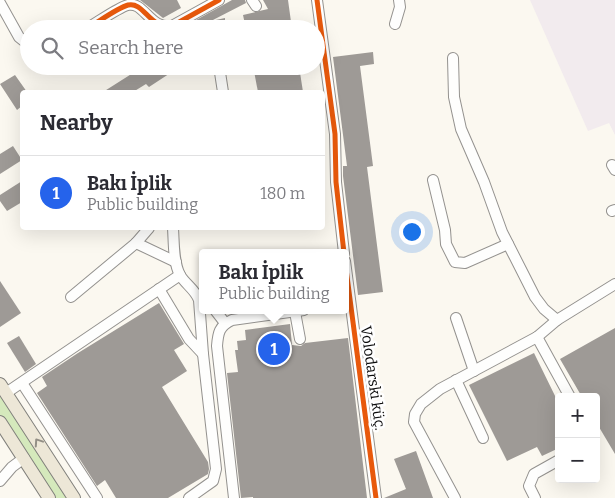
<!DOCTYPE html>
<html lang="en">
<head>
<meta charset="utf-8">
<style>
	body { margin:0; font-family:Bitter,serif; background:#f7f7f7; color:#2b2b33 }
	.controls { position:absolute; right:15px; bottom:15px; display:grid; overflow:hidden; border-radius:5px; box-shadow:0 5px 20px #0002 }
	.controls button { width:45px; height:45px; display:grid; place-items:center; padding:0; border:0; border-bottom:1px solid #e1e1e2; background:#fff; color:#2b2b33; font:25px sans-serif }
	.you { position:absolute; left:411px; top:231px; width:18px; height:18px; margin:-12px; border:4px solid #fff; border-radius:50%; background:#1a73e8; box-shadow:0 0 0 8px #1a73e833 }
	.badge { display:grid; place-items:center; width:32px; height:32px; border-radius:50%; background:#2563eb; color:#fff; font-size:16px; font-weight:700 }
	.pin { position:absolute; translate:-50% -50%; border:2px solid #fff; box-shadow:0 1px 5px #0006 }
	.popup { position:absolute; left:199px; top:249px; width:150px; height:65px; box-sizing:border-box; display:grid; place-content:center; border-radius:5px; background:#fff; filter:drop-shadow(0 1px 4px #0005); font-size:16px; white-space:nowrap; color:#7c7c81 }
	.popup b { font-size:19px; color:#2b2b33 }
	.popup::after { content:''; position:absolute; left:50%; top:100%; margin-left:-10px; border:10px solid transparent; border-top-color:#fff }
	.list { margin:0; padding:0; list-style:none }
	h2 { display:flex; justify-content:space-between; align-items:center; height:65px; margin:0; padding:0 20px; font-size:21px }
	h2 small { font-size:16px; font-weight:400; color:#7c7c81 }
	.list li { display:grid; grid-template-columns:32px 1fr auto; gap:15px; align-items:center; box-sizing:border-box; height:75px; padding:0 20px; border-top:1px solid #e1e1e2 }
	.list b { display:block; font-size:19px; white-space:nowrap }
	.list p { margin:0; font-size:16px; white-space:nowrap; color:#7c7c81 }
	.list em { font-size:16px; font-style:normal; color:#7c7c81 }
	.icon { flex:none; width:28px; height:28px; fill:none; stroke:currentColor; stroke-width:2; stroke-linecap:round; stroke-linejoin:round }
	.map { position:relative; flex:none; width:615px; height:498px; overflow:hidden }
	.search { position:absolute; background:#fff; box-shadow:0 5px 20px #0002; left:20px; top:20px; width:305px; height:55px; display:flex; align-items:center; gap:12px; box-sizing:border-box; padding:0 18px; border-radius:28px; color:#7c7c81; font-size:19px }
	.panel { position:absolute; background:#fff; box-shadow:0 5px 20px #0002; left:20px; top:90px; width:305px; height:140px; border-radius:5px }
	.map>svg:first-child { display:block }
	.industrial { fill:#f2ebee }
	.forest { fill:#d5e9bc }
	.building { fill:#9e9a96 }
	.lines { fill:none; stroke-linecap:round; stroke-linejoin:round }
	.minor-casing { stroke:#94928f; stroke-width:12 }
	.major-casing { stroke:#81807c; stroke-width:14 }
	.minor { stroke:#fefefd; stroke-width:10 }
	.major { stroke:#ede7d7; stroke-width:12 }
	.cycleway-casing { stroke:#fff; stroke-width:8 }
	.cycleway { stroke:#e8590c; stroke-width:5 }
	.oneway { stroke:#938f86 }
	.labels { text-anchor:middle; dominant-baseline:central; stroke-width:5; stroke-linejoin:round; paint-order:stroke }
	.street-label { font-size:15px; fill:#0c0c0c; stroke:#fff }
</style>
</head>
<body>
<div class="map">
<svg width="615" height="498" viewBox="0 0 615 498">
	<rect width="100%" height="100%" fill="#fbf8f0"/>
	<polygon class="industrial" points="530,0 615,0 615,135 609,123 588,131"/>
	<polygon class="forest" points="0,394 68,498 54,498 0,417"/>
	<g class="building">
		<polygon points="140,0 177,0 181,8 163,18"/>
		<polygon points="232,0 245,0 246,3 211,21 225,18 225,25 189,29 189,24"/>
		<polygon points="263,0 288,0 292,29 246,29 243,15 268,9"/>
		<polygon points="373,52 374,64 360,66 373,166 367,167 383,292 358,295 343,176 343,166 347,166 333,57"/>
		<polygon points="144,66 181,66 149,87 146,84 133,92 103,92"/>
		<polygon points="253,66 299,66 303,92 258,92"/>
		<polygon points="15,75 27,92 22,92 22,106 17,110 0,84"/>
		<polygon points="13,146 22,160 0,174 0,154"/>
		<polygon points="22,181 22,202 7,211 0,201 0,195"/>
		<polygon points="0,281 21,313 0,327"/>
		<polygon points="159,303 184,344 174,350 187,371 162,387 208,462 209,469 208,474 168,498 116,498 105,480 97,486 37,393 47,386 42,377 78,353"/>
		<polygon points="290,324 292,345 301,346 305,343 348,338 367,498 253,498 253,497 241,498 227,373 238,372 235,350 238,350 237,341 246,340 245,330"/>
		<polygon points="615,328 615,454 596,422 596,397 582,397 560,359"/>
		<polygon points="19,336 36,364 25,372 7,343"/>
		<polygon points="534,353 559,404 559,448 542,456 537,447 507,461 469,385"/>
		<polygon points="416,451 433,498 384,498 406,489 394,459"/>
	</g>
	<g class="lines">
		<g class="minor-casing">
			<g id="minor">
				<polyline points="252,0 256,6"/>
				<polyline points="317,0 335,134 336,182 344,253"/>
				<polyline points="0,3 19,37 29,45"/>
				<polyline points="395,24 400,7 399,0"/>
				<path d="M86,29C97,23 117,8 128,5C144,1 150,30 172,26L219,0"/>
				<polyline points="453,58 454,97 461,129 484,182 502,232 535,297 544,309 557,320"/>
				<polyline points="219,66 223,92"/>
				<polyline points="612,165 615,170"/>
				<polyline points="433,180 445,230 446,244 455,262 465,263 508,244"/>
				<polyline points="612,211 615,210"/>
				<path d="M173,228C174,242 173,262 180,275C185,284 195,289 199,300L203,354L216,469L213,481L189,498"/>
				<polyline points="136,243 176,262"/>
				<polyline points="345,261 376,498"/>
				<polyline points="159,289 189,339 203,354"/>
				<polyline points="71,297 136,243 149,228"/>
				<polyline points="215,310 225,323"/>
				<polyline points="295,312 300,339"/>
				<polyline points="456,318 474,371"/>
				<polyline points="537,337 570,397"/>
				<polyline points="456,380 483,438"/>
				<polyline points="22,383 97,498"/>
				<polyline points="6,393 180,275"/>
				<polyline points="0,481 12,467 24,458"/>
				<path d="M234,498L217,346C218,333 219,326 232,320L304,310"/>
				<polyline points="455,498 414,422 415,414 421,404 440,389 537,337 557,320 615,284"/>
				<polyline points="535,498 529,486 534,474 559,460"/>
			</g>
		</g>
		<g class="major-casing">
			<g id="major">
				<polyline points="0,384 74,498"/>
				<polyline points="0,422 49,498"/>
			</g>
		</g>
		<use href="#minor" class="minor"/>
		<use href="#major" class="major"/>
		<g class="cycleway-casing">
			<g id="cycleway">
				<polyline points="317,0 335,134 336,182 344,253"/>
				<path d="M86,29C97,23 117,8 128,5C144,1 150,30 172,26L219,0"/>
				<polyline points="345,261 376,498"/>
			</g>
		</g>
		<use href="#cycleway" class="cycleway"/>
	</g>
	<defs><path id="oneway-chevron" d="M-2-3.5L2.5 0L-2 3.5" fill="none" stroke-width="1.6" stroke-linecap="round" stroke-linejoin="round" transform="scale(1.25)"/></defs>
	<use class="oneway" href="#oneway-chevron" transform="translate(38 442) rotate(-124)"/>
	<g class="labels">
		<g class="street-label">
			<text transform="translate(373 378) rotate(82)">Volodarski küç.</text>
		</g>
	</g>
</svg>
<div class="controls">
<button>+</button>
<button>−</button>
</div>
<div class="you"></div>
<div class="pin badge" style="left:274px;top:349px">1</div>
<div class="popup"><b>Bakı İplik</b>Public building</div>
<div class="search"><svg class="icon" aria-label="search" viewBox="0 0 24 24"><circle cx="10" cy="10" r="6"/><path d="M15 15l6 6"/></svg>Search here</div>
<section class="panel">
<h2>Nearby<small></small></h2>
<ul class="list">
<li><span class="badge">1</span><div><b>Bakı İplik</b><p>Public building</p></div><em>180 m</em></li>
</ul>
</section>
</div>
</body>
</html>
